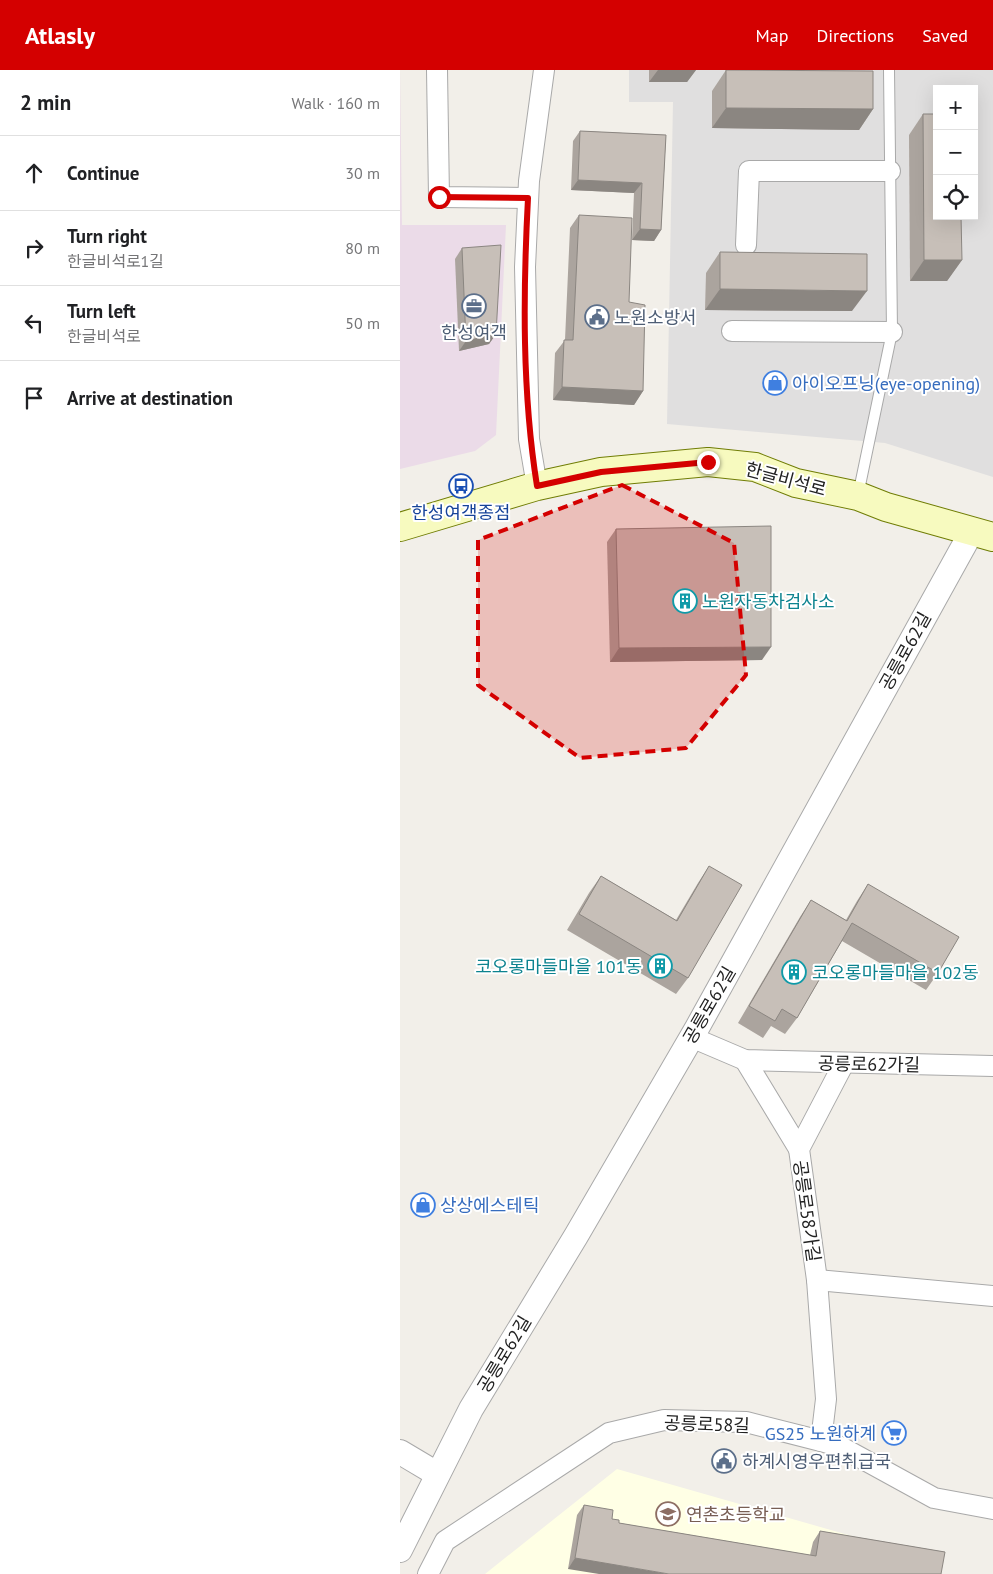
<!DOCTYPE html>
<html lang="en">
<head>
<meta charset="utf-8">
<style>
	body { margin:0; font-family:"PT Sans","Noto Sans KR",sans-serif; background:#f2f2f2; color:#202124 }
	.controls { position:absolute; right:15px; top:15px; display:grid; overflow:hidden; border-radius:0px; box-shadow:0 5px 20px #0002 }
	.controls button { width:45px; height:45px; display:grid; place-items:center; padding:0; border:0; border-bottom:1px solid #e0e0e0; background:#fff; color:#202124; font:25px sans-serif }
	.stop { position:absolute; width:15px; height:15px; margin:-11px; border:4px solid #d40000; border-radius:50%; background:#fff }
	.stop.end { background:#d40000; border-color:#fff; box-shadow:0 1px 5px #0008 }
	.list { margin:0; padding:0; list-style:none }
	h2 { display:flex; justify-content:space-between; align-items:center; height:65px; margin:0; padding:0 20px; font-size:21px }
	h2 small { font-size:16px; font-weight:400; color:#757577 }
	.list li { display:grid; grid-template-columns:32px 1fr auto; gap:15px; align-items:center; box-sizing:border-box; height:75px; padding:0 20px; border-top:1px solid #e0e0e0 }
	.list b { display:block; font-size:19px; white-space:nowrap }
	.list p { margin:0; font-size:16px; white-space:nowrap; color:#757577 }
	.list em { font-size:16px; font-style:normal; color:#757577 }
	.icon { flex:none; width:28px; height:28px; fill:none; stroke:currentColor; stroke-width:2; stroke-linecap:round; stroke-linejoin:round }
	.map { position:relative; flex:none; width:593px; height:1504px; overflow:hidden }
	header { display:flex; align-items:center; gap:30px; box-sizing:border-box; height:70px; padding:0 25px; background:#d40000; color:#fff }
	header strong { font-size:24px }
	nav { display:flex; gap:28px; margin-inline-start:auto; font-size:18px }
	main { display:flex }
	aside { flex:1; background:#fff }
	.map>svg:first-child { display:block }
	.residential { fill:#e0dfdf; fill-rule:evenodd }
	.industrial { fill:#ebdbe8 }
	.education { fill:#ffffe5 }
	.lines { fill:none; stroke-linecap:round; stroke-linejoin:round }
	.service-casing { stroke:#a9a9a9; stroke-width:12 }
	.minor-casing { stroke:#a9a9a9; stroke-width:22 }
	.tertiary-casing { stroke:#a9a9a9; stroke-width:26 }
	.secondary-casing { stroke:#707d05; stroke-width:30 }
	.service { stroke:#fff; stroke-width:10 }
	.minor { stroke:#fff; stroke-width:20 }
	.tertiary { stroke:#fff; stroke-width:24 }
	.secondary { stroke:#f7fabf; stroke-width:28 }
	.wall { fill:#aba49e }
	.shaded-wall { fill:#8b8681 }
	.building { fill:#c7bfb8; stroke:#8b8681 }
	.route { stroke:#d40000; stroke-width:6 }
	.marked { fill:#d40000; fill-opacity:0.2; stroke:#d40000; stroke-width:4; stroke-dasharray:10 6; stroke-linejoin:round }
	.labels { text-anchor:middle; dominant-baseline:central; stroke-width:4; stroke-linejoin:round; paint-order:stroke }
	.service-label { font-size:18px; fill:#4e5e75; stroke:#fff; text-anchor:start }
	.shop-label { font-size:18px; fill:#366cbe; stroke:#fff; text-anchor:start }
	.street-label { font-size:18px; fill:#222; stroke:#fff }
	.transit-label { font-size:18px; fill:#164399; stroke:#fff }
	.culture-label { font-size:18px; fill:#0d838f; stroke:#fff; text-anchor:start }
	.education-label { font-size:18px; fill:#785e54; stroke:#fff; text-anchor:start }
</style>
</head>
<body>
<header>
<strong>Atlasly</strong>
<nav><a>Map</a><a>Directions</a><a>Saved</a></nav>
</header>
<main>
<aside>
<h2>2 min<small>Walk · 160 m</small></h2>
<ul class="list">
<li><svg class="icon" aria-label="ahead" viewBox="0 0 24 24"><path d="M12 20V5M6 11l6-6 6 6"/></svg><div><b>Continue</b></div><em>30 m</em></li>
<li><svg class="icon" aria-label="right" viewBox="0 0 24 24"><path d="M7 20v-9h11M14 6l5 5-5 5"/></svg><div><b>Turn right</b><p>한글비석로1길</p></div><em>80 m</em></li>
<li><svg class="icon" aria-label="left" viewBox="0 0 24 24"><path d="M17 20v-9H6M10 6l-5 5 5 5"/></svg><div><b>Turn left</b><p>한글비석로</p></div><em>50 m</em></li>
<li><svg class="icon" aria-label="arrive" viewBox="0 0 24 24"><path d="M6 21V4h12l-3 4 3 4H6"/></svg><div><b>Arrive at destination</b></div></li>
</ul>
</aside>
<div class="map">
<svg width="593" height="1504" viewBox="0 0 593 1504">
	<rect width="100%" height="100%" fill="#f2efe9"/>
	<path class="residential" d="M229,0H593V407L485,373L267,354L273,32H229ZM537,19H574V146H537Z"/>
	<polygon class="industrial" points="0,0 2,155 106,155 96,365 75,381 0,399"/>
	<polygon class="education" points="217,1399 536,1490 532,1504 85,1504"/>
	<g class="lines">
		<g class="service-casing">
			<polyline id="service" points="458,425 492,262 489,0"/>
		</g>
		<g class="minor-casing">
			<g id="minor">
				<polyline points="37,0 39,127 128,128"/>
				<polyline points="346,175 349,101 490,101"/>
				<polyline points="332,261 492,262"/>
				<polyline points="137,416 129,369 125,197 129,111 144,0"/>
				<polyline points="291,967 345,990 593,996"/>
				<polyline points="345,990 399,1079"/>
				<polyline points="417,1210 593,1226"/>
				<polyline points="421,1371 426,1329 417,1210 399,1079 444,993"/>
				<polyline points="28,1504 45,1471 209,1363 264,1350 346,1352 421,1371 441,1377 534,1428 593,1439"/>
			</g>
		</g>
		<g class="tertiary-casing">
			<g id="tertiary">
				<polyline points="0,1382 37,1404"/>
				<polyline points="0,1480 71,1339 176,1166 297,958 572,461"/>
			</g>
		</g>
		<g class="secondary-casing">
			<polyline id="secondary" points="0,457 137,416 201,402 308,392 355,397 396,413 458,426 486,437 593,467"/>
		</g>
		<use href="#service" class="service"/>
		<use href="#minor" class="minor"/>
		<use href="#tertiary" class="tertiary"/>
		<use href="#secondary" class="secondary"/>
	</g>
	<g class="wall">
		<polygon points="249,0 296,0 287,12 249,12"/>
		<polygon points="326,0 473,39 459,60 312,58 312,21"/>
		<polygon points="523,44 562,190 547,211 510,211 509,65"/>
		<polygon points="180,61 266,65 261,160 254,171 232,170 234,123 171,120 173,71"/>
		<polygon points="179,145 229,232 243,321 234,335 153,330 155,283 165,270 170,158"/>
		<polygon points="62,178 96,264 89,274 59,281 55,189"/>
		<polygon points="320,182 452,241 305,240 306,203"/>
		<polygon points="216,459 362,590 210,592 207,472"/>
		<polygon points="309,796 288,908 276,924 167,860 189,823 201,806 276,850 298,813"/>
		<polygon points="468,814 538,903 526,920 442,871 397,948 385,964 371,956 363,968 338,953 400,847 411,830 446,850 457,831"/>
		<polygon points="184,1435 219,1453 410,1485 413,1472 420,1461 545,1482 168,1499 177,1445"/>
	</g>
	<g class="shaded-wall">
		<polygon points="258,0 296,0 287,12 249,12"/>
		<polygon points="326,38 473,39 459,60 312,58"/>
		<polygon points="178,110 242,113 234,123 171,120"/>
		<polygon points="240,159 261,160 254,171 232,170"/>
		<polygon points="524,190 562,190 547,211 510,211"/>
		<polygon points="320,219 467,221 452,241 305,240"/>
		<polygon points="96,264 89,274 59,281 66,271"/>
		<polygon points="162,317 243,321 234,335 153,330"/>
		<polygon points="371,577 362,590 210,592 219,578"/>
		<polygon points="175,1488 269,1504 199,1504 168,1499"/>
	</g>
	<g class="building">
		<polygon points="326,0 473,1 473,39 326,38"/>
		<polygon points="523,44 537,44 537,146 561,146 562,190 524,190"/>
		<polygon points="180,61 266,65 261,160 240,159 242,113 178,110"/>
		<polygon points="179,145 232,148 229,232 245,235 243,321 162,317 164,270 173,270"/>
		<polygon points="101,175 96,264 66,271 62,178"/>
		<polygon points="320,182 467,184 467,221 320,219"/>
		<polygon points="371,456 371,577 219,578 216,459"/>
		<polygon points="309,796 342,815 288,908 179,844 201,806 277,851"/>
		<polygon points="468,814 559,867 538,903 452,853 397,948 382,939 375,951 349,936 411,830 447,851"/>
		<polygon points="184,1435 213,1440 212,1449 219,1450 219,1453 416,1486 420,1461 545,1482 541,1504 269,1504 175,1488"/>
	</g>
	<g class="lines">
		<path class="route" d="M39,127L128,128C123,223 122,322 137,416L201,402L308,392"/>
	</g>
	<path class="marked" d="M222,415L334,473L346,605L286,678L180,688L78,615V470Z"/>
	<defs>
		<g id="office-ring" transform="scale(1.25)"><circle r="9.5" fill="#fff" stroke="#5c6f8a" stroke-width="1.5"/><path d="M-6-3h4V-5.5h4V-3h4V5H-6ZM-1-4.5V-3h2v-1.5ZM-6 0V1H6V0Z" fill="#5c6f8a"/></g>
		<g id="civic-ring" transform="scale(1.25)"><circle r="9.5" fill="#fff" stroke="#5c6f8a" stroke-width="1.5"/><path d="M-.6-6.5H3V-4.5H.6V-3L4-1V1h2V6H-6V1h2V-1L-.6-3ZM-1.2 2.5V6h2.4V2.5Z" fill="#5c6f8a"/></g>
		<g id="shop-ring" transform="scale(1.25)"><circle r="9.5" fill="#fff" stroke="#3f7fe0" stroke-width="1.5"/><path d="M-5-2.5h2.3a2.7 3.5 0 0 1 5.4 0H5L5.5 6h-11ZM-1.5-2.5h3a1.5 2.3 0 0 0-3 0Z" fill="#3f7fe0"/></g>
		<g id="bus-ring" transform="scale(1.25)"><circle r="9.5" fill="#fff" stroke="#1a4fb4" stroke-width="1.5"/><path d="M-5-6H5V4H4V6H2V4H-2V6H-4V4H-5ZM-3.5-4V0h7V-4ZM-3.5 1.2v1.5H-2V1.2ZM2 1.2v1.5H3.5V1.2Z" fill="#1a4fb4"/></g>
		<g id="building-ring" transform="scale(1.25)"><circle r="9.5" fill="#fff" stroke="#0f9aa8" stroke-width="1.5"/><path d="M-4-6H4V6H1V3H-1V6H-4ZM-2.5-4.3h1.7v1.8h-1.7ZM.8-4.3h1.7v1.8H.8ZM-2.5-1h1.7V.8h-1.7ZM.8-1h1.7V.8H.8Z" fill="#0f9aa8"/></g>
		<g id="supermarket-ring" transform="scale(1.25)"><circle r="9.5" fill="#fff" stroke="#3f7fe0" stroke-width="1.5"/><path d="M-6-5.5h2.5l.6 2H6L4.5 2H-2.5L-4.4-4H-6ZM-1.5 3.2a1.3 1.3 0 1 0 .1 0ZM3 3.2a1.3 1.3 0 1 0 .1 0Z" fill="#3f7fe0"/></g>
		<g id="school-ring" transform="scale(1.25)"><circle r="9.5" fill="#fff" stroke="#8d6e63" stroke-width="1.5"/><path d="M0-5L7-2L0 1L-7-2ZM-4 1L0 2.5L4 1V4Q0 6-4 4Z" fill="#8d6e63"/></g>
	</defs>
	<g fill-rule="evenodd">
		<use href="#office-ring" x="74" y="236"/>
		<use href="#civic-ring" x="197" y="247"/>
		<use href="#shop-ring" x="375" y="313"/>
		<use href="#bus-ring" x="61" y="416"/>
		<use href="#building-ring" x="285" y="531"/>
		<use href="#building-ring" x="260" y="896"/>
		<use href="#building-ring" x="394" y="902"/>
		<use href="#shop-ring" x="23" y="1135"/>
		<use href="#supermarket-ring" x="494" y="1363"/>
		<use href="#civic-ring" x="324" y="1391"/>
		<use href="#school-ring" x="268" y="1444"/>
	</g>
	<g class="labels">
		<g class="service-label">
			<text x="214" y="247">노원소방서</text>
			<text x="74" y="262" text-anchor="middle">한성여객</text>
			<text x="342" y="1391">하계시영우편취급국</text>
		</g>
		<g class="shop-label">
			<text x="392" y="313">아이오프닝(eye-opening)</text>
			<text x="40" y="1135">상상에스테틱</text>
			<text x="476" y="1363" text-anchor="end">GS25 노원하계</text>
		</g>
		<g class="street-label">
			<text transform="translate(386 409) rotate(15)">한글비석로</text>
			<text transform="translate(505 581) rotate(-61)">공릉로62길</text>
			<text transform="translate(309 935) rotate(-60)">공릉로62길</text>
			<text transform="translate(469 994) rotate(1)">공릉로62가길</text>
			<text transform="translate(407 1141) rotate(82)">공릉로58가길</text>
			<text transform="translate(104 1284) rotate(-59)">공릉로62길</text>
			<text transform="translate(307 1354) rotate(2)">공릉로58길</text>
		</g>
		<g class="transit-label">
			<text x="61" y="442">한성여객종점</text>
		</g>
		<g class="culture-label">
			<text x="302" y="531">노원자동차검사소</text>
			<text x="242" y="896" text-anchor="end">코오롱마들마을 101동</text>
			<text x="412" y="902">코오롱마들마을 102동</text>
		</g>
		<g class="education-label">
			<text x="286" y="1444">연촌초등학교</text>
		</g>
	</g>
</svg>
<div class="controls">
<button>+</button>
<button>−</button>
<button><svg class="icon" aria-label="locate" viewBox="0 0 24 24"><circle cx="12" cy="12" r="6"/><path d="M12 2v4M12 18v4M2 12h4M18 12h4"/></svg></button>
</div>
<div class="stop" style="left:39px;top:127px"></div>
<div class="stop end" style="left:308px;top:392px"></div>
</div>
</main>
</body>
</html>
